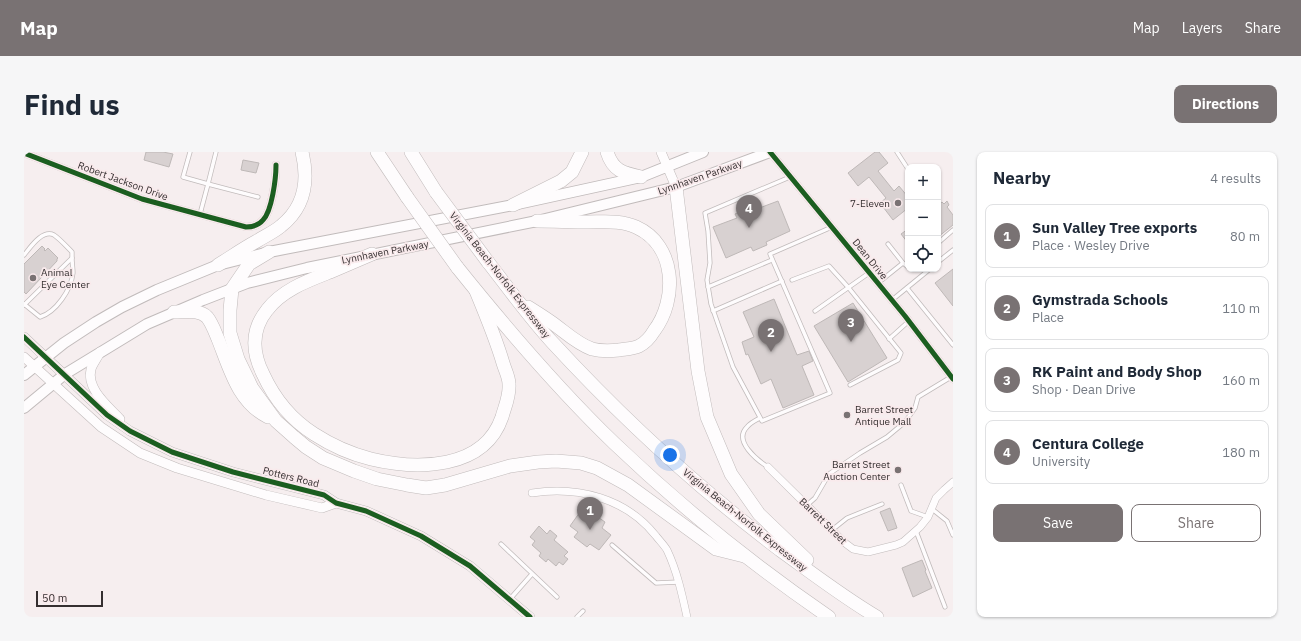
<!DOCTYPE html>
<html lang="en">
<head>
<meta charset="utf-8">
<style>
	body { margin:0; font-family:"IBM Plex Sans",sans-serif; background:#f6f6f7; color:#1f2937 }
	.controls { position:absolute; right:12px; top:12px; display:grid; overflow:hidden; border-radius:8px; box-shadow:0 1px 3px #0004 }
	.controls button { width:36px; height:36px; display:grid; place-items:center; padding:0; border:0; border-bottom:1px solid #e0e1e3; background:#fff; color:#1f2937; font:20px sans-serif }
	.scale { position:absolute; left:12px; bottom:10px; width:67px; box-sizing:border-box; padding-left:4px; border:2px solid #352f30; border-top:0; font-size:11px; line-height:14px; white-space:nowrap; color:#352f30; -webkit-text-stroke:3px #f9eaec; paint-order:stroke }
	.you { position:absolute; left:646px; top:303px; width:14px; height:14px; margin:-10px; border:3px solid #fff; border-radius:50%; background:#1a73e8; box-shadow:0 0 0 6px #1a73e833 }
	.badge { display:grid; place-items:center; width:26px; height:26px; border-radius:50%; background:#797273; color:#fff; font-size:13px; font-weight:700 }
	.pin { position:absolute; translate:-50% -33px; filter:drop-shadow(0 1px 2px #0008) }
	.pin::after { content:''; position:absolute; top:21px; width:14px; height:12px; background:inherit; clip-path:polygon(0 0,100% 0,50% 100%) }
	.list { margin:0; padding:0; list-style:none }
	h2 { display:flex; justify-content:space-between; align-items:center; height:52px; margin:0; padding:0 16px; font-size:17px }
	h2 small { font-size:13px; font-weight:400; color:#747a83 }
	.list li { display:grid; grid-template-columns:26px 1fr auto; gap:12px; align-items:center; box-sizing:border-box; height:64px; margin:0 8px 8px; padding:0 8px; border:1px solid #e0e1e3; border-radius:8px }
	.list b { display:block; font-size:15px; white-space:nowrap }
	.list p { margin:0; font-size:13px; white-space:nowrap; color:#747a83 }
	.list em { font-size:13px; font-style:normal; color:#747a83 }
	.actions { display:flex; gap:8px; padding:12px 16px }
	.actions a { flex:1; padding:9px 0; border:1px solid #797273; border-radius:8px; text-align:center; font-size:14px; color:#797273 }
	.actions .main { background:#797273; color:#fff }
	.icon { flex:none; width:22px; height:22px; fill:none; stroke:currentColor; stroke-width:2; stroke-linecap:round; stroke-linejoin:round }
	.map { position:relative; flex:none; width:929px; height:465px; overflow:hidden; border-radius:8px }
	header { display:flex; align-items:center; gap:24px; box-sizing:border-box; height:56px; padding:0 20px; background:#797273; color:#fff }
	header strong { font-size:19px }
	nav { display:flex; gap:22px; margin-inline-start:auto; font-size:14px }
	.intro { display:flex; align-items:center; justify-content:space-between; box-sizing:border-box; height:96px; padding:0 24px }
	h1 { margin:0; font-size:28px }
	.button { padding:10px 18px; border-radius:8px; background:#797273; color:#fff; font-size:14px; font-weight:700 }
	main { display:flex; gap:24px; padding:0 24px }
	aside { flex:1; background:#fff; border-radius:8px; box-shadow:0 1px 3px #0004 }
	.map>svg:first-child { display:block }
	.building { fill:#d8d1d1; stroke:#beb8b7 }
	.lines { fill:none; stroke-linecap:round; stroke-linejoin:round }
	.service-casing { stroke:#c1bbbb; stroke-width:5 }
	.minor-casing { stroke:#c1bbbb; stroke-width:8 }
	.tertiary-casing { stroke:#c1bbbb; stroke-width:10 }
	.secondary-casing { stroke:#c1bbbb; stroke-width:12 }
	.motorway-casing { stroke:#c1bbbb; stroke-width:14 }
	.service { stroke:#fefcfd; stroke-width:3.5 }
	.minor { stroke:#fefcfd; stroke-width:7 }
	.tertiary { stroke:#fefcfd; stroke-width:9 }
	.secondary { stroke:#fefcfd; stroke-width:10 }
	.motorway { stroke:#fefcfd; stroke-width:13 }
	.motorway-bridge-casing { stroke:#c1bbbb; stroke-width:14; stroke-linecap:butt }
	.motorway-bridge { stroke:#fefcfd; stroke-width:13 }
	.cycleway-casing { stroke:#f9eaec; stroke-width:8 }
	.cycleway { stroke:#1b5e20; stroke-width:5 }
	.poi-dot { fill:#797273; stroke:#f9eaec; stroke-width:1.5 }
	.labels { text-anchor:middle; dominant-baseline:central; stroke-width:3.5; stroke-linejoin:round; paint-order:stroke }
	.street-label { font-size:10px; fill:#352f30; stroke:#f9eaec }
	.poi-label { font-size:10px; fill:#352f30; stroke:#f9eaec; text-anchor:end }
</style>
</head>
<body>
<header>
<strong>Map</strong>
<nav><a>Map</a><a>Layers</a><a>Share</a></nav>
</header>
<div class="intro"><h1>Find us</h1><a class="button">Directions</a></div>
<main>
<div class="map">
<svg width="929" height="465" viewBox="0 0 929 465">
	<rect width="100%" height="100%" fill="#f6eeef"/>
	<g class="building">
		<polygon points="122,0 139,0 149,2 145,15 120,8"/>
		<polygon points="851,0 855,0 864,11 854,19 870,39 875,34 884,45 884,56 869,68 856,51 862,46 845,25 834,34 824,21"/>
		<polygon points="219,8 235,11 232,21 217,18"/>
		<polygon points="754,49 766,79 742,90 743,93 729,99 727,95 702,106 689,75 713,66 711,62 728,54 730,58"/>
		<polygon points="923,49 925,53 923,55 929,63 929,73 914,85 914,53 918,50 920,52"/>
		<polygon points="884,77 884,91 877,82"/>
		<polygon points="18,94 21,97 20,98 21,99 24,96 34,106 33,107 33,109 2,142 0,140 0,112"/>
		<polygon points="929,117 929,154 911,131"/>
		<polygon points="750,147 773,203 785,199 789,209 778,214 790,243 759,256 747,227 737,232 724,202 722,203 718,190 730,185 719,160"/>
		<polygon points="829,151 863,206 824,230 790,174"/>
		<polygon points="866,356 873,376 864,379 856,360"/>
		<polygon points="556,360 564,366 568,361 581,370 578,376 587,383 575,398 566,392 563,395 550,385 554,380 546,374"/>
		<polygon points="515,374 523,382 526,378 533,384 530,388 544,400 540,404 544,407 539,413 535,410 532,414 524,407 522,410 515,404 517,401 508,393 511,389 506,385"/>
		<polygon points="898,408 902,418 901,419 908,436 889,445 878,416"/>
	</g>
	<g class="lines">
		<g class="service-casing">
			<g id="service">
				<polyline points="166,0 159,25 184,32 192,0"/>
				<polyline points="873,0 884,17"/>
				<polyline points="766,25 681,61 684,79 686,111 683,128 687,152 709,215 738,269 806,241 746,102 808,75"/>
				<polyline points="176,62 184,32 234,45"/>
				<polyline points="914,91 929,78"/>
				<polyline points="864,92 879,111"/>
				<path d="M0,103C6,96 18,77 30,83C36,87 43,95 48,100V106L0,153"/>
				<polyline points="914,110 929,98"/>
				<polyline points="768,128 805,114 824,135 877,201 874,208 826,233"/>
				<polyline points="854,131 879,111 884,115"/>
				<polyline points="684,135 748,108"/>
				<polyline points="883,136 929,193"/>
				<polyline points="868,148 906,117"/>
				<path d="M0,152L16,165C32,160 47,138 49,121C49,116 48,111 48,106"/>
				<polyline points="689,159 758,129"/>
				<polyline points="791,159 845,121"/>
				<polyline points="865,187 885,169"/>
				<path d="M736,266C732,268 726,271 723,275C709,289 733,308 744,315"/>
				<polyline points="877,333 887,359 904,365"/>
				<polyline points="783,353 791,346 805,322 836,301 863,285 881,270 891,256 894,245 927,225"/>
				<polyline points="908,357 923,369 929,383"/>
				<polyline points="808,378 823,366 858,352"/>
				<polyline points="892,379 921,455"/>
				<polyline points="477,392 533,445"/>
				<polyline points="588,393 632,431 655,430"/>
				<polyline points="486,447 508,422"/>
				<polyline points="553,465 559,459"/>
			</g>
		</g>
		<g class="minor-casing">
			<g id="minor">
				<polyline points="746,0 881,164 929,227"/>
				<path d="M0,1L118,47L222,75C229,75 235,73 239,68C248,59 252,26 252,13"/>
				<polyline points="744,315 821,391 829,397 844,400 872,393 879,390 896,375 904,365 912,346 920,338 929,330"/>
				<path d="M508,341C554,334 602,346 632,384C635,388 640,393 643,398C653,419 658,442 663,465"/>
			</g>
		</g>
		<g class="tertiary-casing">
			<g id="tertiary">
				<polyline points="637,0 652,35"/>
				<polyline points="0,185 83,263 106,279 148,300 209,320 300,343 312,351 342,359 397,384 446,414 506,465"/>
				<path d="M76,200C74,205 69,211 67,217C62,237 84,254 96,267"/>
				<polyline points="0,205 77,275 116,301 153,316 242,343 298,356 312,351"/>
			</g>
		</g>
		<g class="secondary-casing">
			<g id="secondary">
				<polyline points="0,223 40,191 72,170 98,155 133,138 194,113 245,100 489,53 617,25 679,0"/>
				<polyline points="0,256 41,222 123,172 179,148 223,131 283,116 513,69 652,35 746,0"/>
			</g>
		</g>
		<g class="motorway-casing">
			<g id="motorway">
				<polyline points="353,0 383,45"/>
				<polyline points="387,0 412,40"/>
				<path d="M583,0C589,19 599,21 617,25"/>
				<polyline points="652,35 674,219 683,265 707,322 735,362 783,408"/>
				<polyline points="489,53 537,29 548,20 558,0"/>
				<polyline points="245,100 225,112 208,137 206,158 206,181 214,207 228,236 252,269 270,285 282,295 299,306 330,319 353,327 383,333 402,336 421,333 486,314 514,310 532,309 557,311 573,316 604,333 692,397 720,404"/>
				<path d="M348,102C334,108 320,114 306,120C283,129 258,138 243,158C227,178 228,200 239,222C250,246 268,268 290,282C307,293 327,302 347,307C393,318 460,318 478,265C481,254 486,244 485,232C485,225 481,218 479,211C472,187 462,163 452,139"/>
				<path d="M464,110C485,137 505,165 528,190C598,266 674,336 756,398C788,421 819,445 853,465"/>
				<path d="M194,113C207,105 220,96 233,89C241,84 250,80 257,74C281,55 285,29 278,0"/>
				<path d="M433,115C482,176 534,237 590,291C657,355 729,413 805,465"/>
				<path d="M504,155C512,160 520,165 527,170C540,179 553,192 568,197C576,199 586,199 595,198C601,197 609,197 615,194C621,191 627,184 630,179C654,147 652,93 612,75C597,68 580,70 564,70C547,70 530,69 513,69"/>
				<path d="M150,160C161,160 175,157 183,165C188,171 191,180 194,187C206,217 214,250 244,265"/>
			</g>
		</g>
		<use href="#service" class="service"/>
		<use href="#minor" class="minor"/>
		<use href="#tertiary" class="tertiary"/>
		<use href="#secondary" class="secondary"/>
		<use href="#motorway" class="motorway"/>
		<g class="motorway-bridge-casing">
			<g id="motorway-bridge">
				<polyline points="412,40 464,110"/>
				<polyline points="383,45 433,115"/>
			</g>
		</g>
		<use href="#motorway-bridge" class="motorway-bridge"/>
		<g class="cycleway-casing">
			<g id="cycleway">
				<polyline points="746,0 881,164 929,227"/>
				<path d="M0,1L118,47L222,75C229,75 235,73 239,68C248,59 252,26 252,13"/>
				<polyline points="0,185 83,263 106,279 148,300 209,320 300,343 312,351 342,359 397,384 446,414 506,465"/>
			</g>
		</g>
		<use href="#cycleway" class="cycleway"/>
	</g>
	<g class="poi-dot">
		<circle cx="874" cy="51" r="4"/>
		<circle cx="9" cy="126" r="4"/>
		<circle cx="823" cy="263" r="4"/>
		<circle cx="874" cy="318" r="4"/>
	</g>
	<g class="labels">
		<g class="street-label">
			<text transform="translate(676 25) rotate(-19)">Lynnhaven Parkway</text>
			<text transform="translate(99 29) rotate(20)">Robert Jackson Drive</text>
			<text transform="translate(361 100) rotate(-11)">Lynnhaven Parkway</text>
			<text transform="translate(846 107) rotate(51)">Dean Drive</text>
			<text transform="translate(476 123) rotate(52)">Virginia Beach-Norfolk Expressway</text>
			<text transform="translate(267 325) rotate(14)">Potters Road</text>
			<text transform="translate(721 368) rotate(39)">Virginia Beach-Norfolk Expressway</text>
			<text transform="translate(799 369) rotate(44)">Barrett Street</text>
		</g>
		<g class="poi-label">
			<text x="866" y="51">7-Eleven</text>
			<text x="17" y="120" text-anchor="start">Animal<tspan x="17" dy="12">Eye Center</tspan></text>
			<text x="831" y="257" text-anchor="start">Barret Street<tspan x="831" dy="12">Antique Mall</tspan></text>
			<text x="866" y="312">Barret Street<tspan x="866" dy="12">Auction Center</tspan></text>
		</g>
	</g>
</svg>
<div class="controls">
<button>+</button>
<button>−</button>
<button><svg class="icon" aria-label="locate" viewBox="0 0 24 24"><circle cx="12" cy="12" r="6"/><path d="M12 2v4M12 18v4M2 12h4M18 12h4"/></svg></button>
</div>
<div class="scale">50 m</div>
<div class="you"></div>
<div class="pin badge" style="left:566px;top:378px">1</div>
<div class="pin badge" style="left:747px;top:200px">2</div>
<div class="pin badge" style="left:827px;top:190px">3</div>
<div class="pin badge" style="left:725px;top:76px">4</div>
</div>
<aside>
<h2>Nearby<small>4 results</small></h2>
<ul class="list">
<li><span class="badge">1</span><div><b>Sun Valley Tree exports</b><p>Place · Wesley Drive</p></div><em>80 m</em></li>
<li><span class="badge">2</span><div><b>Gymstrada Schools</b><p>Place</p></div><em>110 m</em></li>
<li><span class="badge">3</span><div><b>RK Paint and Body Shop</b><p>Shop · Dean Drive</p></div><em>160 m</em></li>
<li><span class="badge">4</span><div><b>Centura College</b><p>University</p></div><em>180 m</em></li>
</ul>
<div class="actions"><a class="main">Save</a><a>Share</a></div>
</aside>
</main>
</body>
</html>
